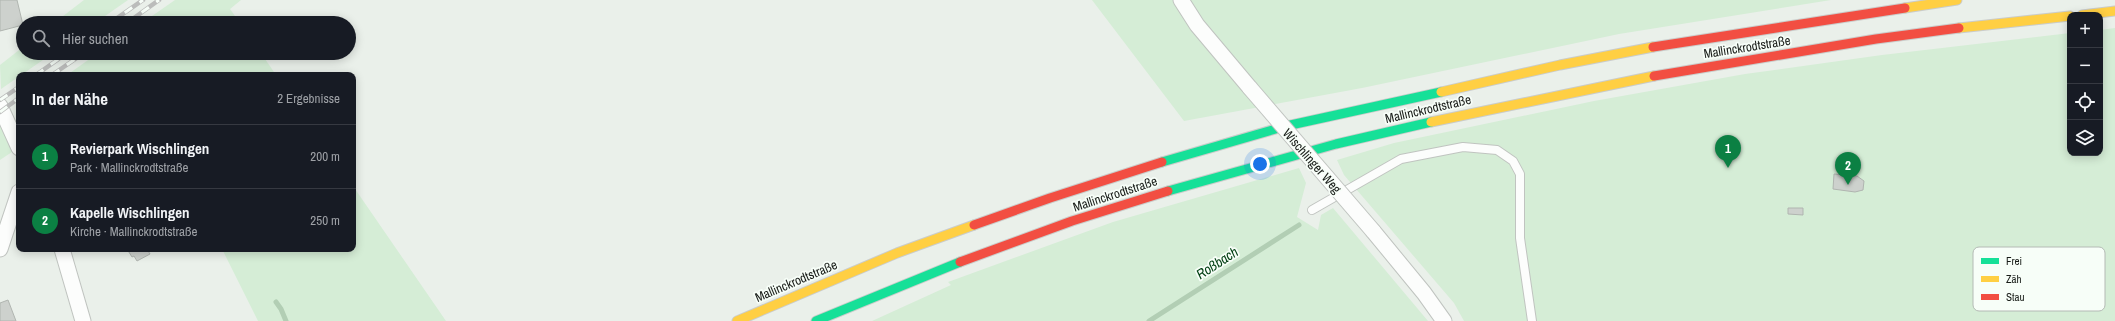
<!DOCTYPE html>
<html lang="de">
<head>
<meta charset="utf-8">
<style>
	body { margin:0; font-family:"Archivo Narrow",sans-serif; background:#20242c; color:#f1f3f6 }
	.controls { position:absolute; right:12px; top:12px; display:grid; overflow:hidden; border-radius:8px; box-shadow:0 2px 10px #0003 }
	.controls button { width:36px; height:36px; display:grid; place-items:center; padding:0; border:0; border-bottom:1px solid #363941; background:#171b24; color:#f1f3f6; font:20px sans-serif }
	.you { position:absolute; left:1260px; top:164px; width:14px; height:14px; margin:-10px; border:3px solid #fff; border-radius:50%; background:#1a73e8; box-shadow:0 0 0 6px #1a73e833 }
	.badge { display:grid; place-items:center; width:26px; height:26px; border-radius:50%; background:#0b8043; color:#fff; font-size:13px; font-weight:700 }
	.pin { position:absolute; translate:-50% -33px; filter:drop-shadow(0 1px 2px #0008) }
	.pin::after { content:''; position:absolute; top:21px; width:14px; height:12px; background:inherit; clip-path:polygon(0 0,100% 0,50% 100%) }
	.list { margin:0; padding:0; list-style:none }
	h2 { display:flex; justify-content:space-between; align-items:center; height:52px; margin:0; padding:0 16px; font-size:17px }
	h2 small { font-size:13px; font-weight:400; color:#9ea1a6 }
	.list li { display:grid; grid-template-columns:26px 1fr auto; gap:12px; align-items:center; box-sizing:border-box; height:64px; padding:0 16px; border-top:1px solid #363941 }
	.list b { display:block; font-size:15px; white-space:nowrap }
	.list p { margin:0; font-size:13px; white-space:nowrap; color:#9ea1a6 }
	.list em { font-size:13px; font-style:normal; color:#9ea1a6 }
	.icon { flex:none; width:22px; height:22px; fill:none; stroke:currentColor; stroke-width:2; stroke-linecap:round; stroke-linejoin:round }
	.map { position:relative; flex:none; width:2115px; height:321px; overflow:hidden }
	.search { position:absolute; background:#171b24; box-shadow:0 2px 10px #0003; left:16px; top:16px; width:340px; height:44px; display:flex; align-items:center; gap:10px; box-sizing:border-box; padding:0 14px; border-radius:22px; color:#9ea1a6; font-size:15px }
	.panel { position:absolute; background:#171b24; box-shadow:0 2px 10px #0003; left:16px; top:72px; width:340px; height:180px; border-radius:8px }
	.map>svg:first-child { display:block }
	.green { fill:#d5edd6 }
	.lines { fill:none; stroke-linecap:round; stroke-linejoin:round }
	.stream { stroke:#b2ceb4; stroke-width:5 }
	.building { fill:#cdd1cd; stroke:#b0b5b0 }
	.lane-casing { stroke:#c0c4c0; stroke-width:10 }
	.street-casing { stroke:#c0c4c0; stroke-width:17 }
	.fast-casing { stroke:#caccca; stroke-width:11 }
	.slow-casing { stroke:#caccca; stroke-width:11 }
	.jam-casing { stroke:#caccca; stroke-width:11 }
	.lane { stroke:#fcfdfc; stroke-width:8 }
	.street { stroke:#fcfdfc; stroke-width:15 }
	.fast { stroke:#16e098; stroke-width:9 }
	.slow { stroke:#ffcf43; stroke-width:9 }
	.jam { stroke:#f24e42; stroke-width:9 }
	.rail-casing { stroke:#bbbcbb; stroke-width:4.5 }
	.rail { stroke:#f7fef8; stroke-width:3; stroke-dasharray:9; stroke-linecap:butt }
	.street-bridge-casing { stroke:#c0c4c0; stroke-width:17; stroke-linecap:butt }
	.street-bridge { stroke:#fcfdfc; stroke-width:15 }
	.labels { text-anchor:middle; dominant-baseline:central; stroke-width:3.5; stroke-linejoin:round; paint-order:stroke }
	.street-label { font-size:13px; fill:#181c18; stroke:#f7fef8 }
	.water-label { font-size:14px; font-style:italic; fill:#034114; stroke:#f7fef8 }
	.key { fill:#f7fef8; stroke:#b4bab5; stroke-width:1 }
	.key-label { font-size:11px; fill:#181c18 }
</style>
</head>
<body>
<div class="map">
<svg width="2115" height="321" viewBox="0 0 2115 321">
	<rect width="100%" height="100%" fill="#eaf0ea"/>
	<g class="green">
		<polygon points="84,0 128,0 95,23 54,23"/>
		<polygon points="175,0 241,0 230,9 240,23 142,23"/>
		<polygon points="1092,0 1831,0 1619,34 1362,88 1184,121"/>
		<polygon points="2115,28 2115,321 1464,321 1454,303 1344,175 1337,160 1394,143 1594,101 1745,74 1882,55 2070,33 2070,153 2100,153 2100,30"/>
		<polygon points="23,47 23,53 53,53 1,89 0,65"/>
		<polygon points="98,53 261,53 276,75 67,75"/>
		<polygon points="1,120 12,152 0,160 0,121"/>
		<polygon points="1299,168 1306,183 1297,217 1318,230 1321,215 1333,208 1428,321 872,321 951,285 948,282 1113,222"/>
		<polygon points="353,186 446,321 258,321 222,249 353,249"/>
	</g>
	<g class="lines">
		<g class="stream">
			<polyline points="276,302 281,309 286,321"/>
			<polyline points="1149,321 1299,225"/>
		</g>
	</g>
	<g class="building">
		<polygon points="0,0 17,0 23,25 0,31"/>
		<polygon points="1834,174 1857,176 1864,181 1863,190 1855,192 1833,189"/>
		<polygon points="1788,208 1803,208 1803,215 1788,214"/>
		<polygon points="127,249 141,249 142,251 147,249 150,254 137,261 134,256 132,257"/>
		<polygon points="8,300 16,321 0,321 0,303"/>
	</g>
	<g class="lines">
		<g class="lane-casing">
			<polyline id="lane" points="1312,210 1401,159 1463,147 1497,150 1513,161 1520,174 1520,238 1532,321"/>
		</g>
		<g class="street-casing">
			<g id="street">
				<polyline points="1181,0 1197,25 1250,88"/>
				<polyline points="0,106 19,148"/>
				<polyline points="1373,231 1424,293 1444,321"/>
				<polyline points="0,249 19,192"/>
				<polyline points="62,249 83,321"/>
			</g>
		</g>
		<g class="fast-casing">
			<g id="fast">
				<polyline points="1162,162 1286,126 1441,92"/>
				<polyline points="1168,191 1336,144 1431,122"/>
				<polyline points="816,321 960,262"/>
			</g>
		</g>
		<g class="slow-casing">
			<g id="slow">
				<polyline points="1905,8 1957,0"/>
				<polyline points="2082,15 2115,11"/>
				<polyline points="1959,28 2070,16"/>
				<polyline points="1441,92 1560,65 1653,47"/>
				<polyline points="1431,122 1654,76"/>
				<polyline points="737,321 897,253 974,225"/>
			</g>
		</g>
		<g class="jam-casing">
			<g id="jam">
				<polyline points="1653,47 1905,8"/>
				<polyline points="1654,76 1876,39 1959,28"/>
				<polyline points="974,225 1050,198 1162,162"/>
				<polyline points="960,262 1072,221 1168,191"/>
			</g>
		</g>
		<use href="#lane" class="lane"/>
		<use href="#street" class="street"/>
		<use href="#fast" class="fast"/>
		<use href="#slow" class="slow"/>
		<use href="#jam" class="jam"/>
		<g class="rail-casing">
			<g id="rail">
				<polyline points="110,23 143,0"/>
				<polyline points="127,23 159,0"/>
				<polyline points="36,75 67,53"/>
				<polyline points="52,75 84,53"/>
				<polyline points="0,100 19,87"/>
				<polyline points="0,112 19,98"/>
			</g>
		</g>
		<use href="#rail" class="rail"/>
		<g class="street-bridge-casing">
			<polyline id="street-bridge" points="1250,88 1373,231"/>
		</g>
		<use href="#street-bridge" class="street-bridge"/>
	</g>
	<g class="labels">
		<g class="street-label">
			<text transform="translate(1747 47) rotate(-9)">Mallinckrodtstraße</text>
			<text transform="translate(1428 109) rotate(-13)">Mallinckrodtstraße</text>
			<text transform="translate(1312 161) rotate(49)">Wischlinger Weg</text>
			<text transform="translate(1115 194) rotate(-18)">Mallinckrodtstraße</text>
			<text transform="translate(796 281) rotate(-23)">Mallinckrodtstraße</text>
		</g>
		<g class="water-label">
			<text transform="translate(1217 263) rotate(-33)">Roßbach</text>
		</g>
	</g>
	<rect x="1973" y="247" width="132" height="64" rx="6" class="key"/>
	<rect x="1981" y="258" width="18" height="6" fill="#16e098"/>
	<rect x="1981" y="276" width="18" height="6" fill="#ffcf43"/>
	<rect x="1981" y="294" width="18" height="6" fill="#f24e42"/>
	<g class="key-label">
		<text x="2006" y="265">Frei</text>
		<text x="2006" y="283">Zäh</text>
		<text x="2006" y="301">Stau</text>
	</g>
</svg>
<div class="controls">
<button>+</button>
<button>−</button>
<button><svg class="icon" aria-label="locate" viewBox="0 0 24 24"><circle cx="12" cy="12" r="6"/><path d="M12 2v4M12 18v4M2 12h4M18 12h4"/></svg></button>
<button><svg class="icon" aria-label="layers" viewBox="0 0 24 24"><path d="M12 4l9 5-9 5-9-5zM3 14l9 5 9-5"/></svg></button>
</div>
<div class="you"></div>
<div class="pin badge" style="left:1728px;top:168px">1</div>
<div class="pin badge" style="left:1848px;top:185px">2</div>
<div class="search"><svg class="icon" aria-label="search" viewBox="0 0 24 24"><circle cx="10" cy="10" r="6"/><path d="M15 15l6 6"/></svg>Hier suchen</div>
<section class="panel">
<h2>In der Nähe<small>2 Ergebnisse</small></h2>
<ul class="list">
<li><span class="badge">1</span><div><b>Revierpark Wischlingen</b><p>Park · Mallinckrodtstraße</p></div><em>200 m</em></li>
<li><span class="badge">2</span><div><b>Kapelle Wischlingen</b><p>Kirche · Mallinckrodtstraße</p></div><em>250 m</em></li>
</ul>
</section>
</div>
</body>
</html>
